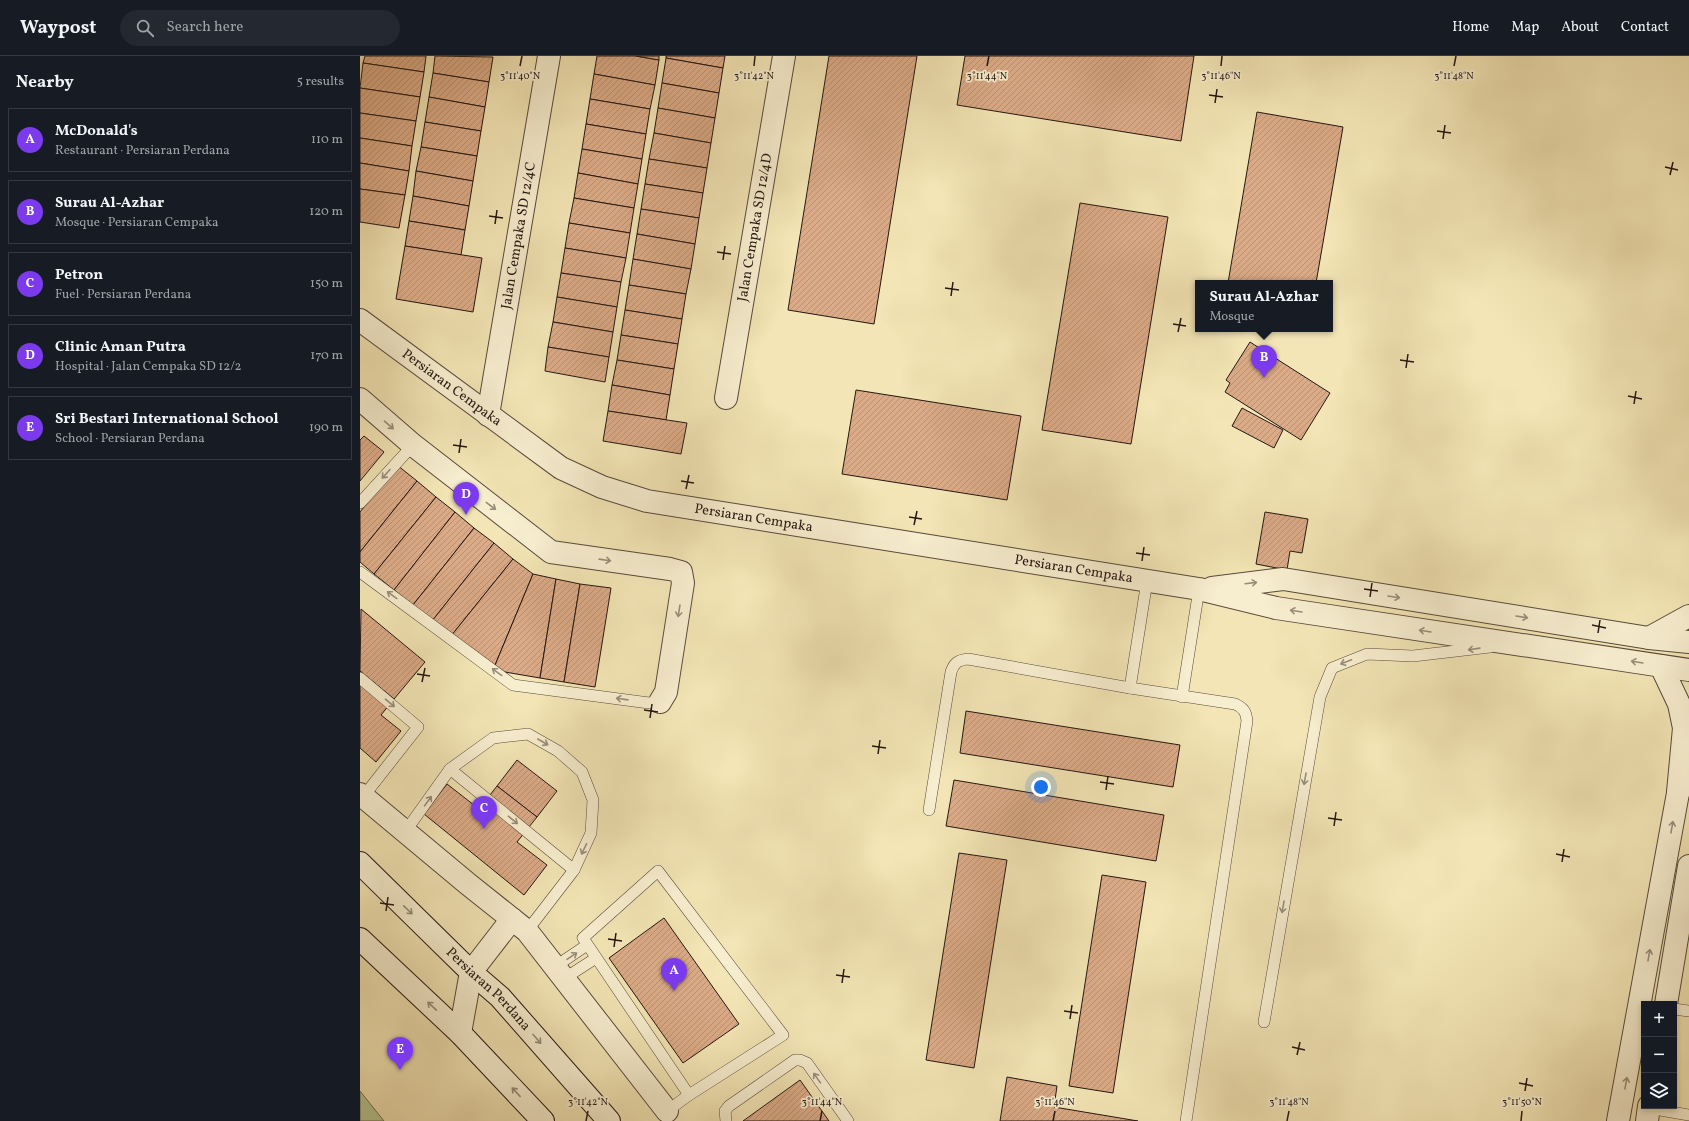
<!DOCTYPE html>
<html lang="en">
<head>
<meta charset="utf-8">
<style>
	body { margin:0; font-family:Vollkorn,serif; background:#242831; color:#f1f3f6 }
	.controls { position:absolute; right:12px; bottom:12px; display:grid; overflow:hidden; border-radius:0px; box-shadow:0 2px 6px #0003 }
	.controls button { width:36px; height:36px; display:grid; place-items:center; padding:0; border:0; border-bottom:1px solid #363941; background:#171b24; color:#f1f3f6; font:20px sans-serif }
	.you { position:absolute; left:681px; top:731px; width:14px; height:14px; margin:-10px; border:3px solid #fff; border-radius:50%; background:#1a73e8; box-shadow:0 0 0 6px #1a73e833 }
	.badge { display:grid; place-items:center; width:26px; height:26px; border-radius:50%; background:#7c3aed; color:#fff; font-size:13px; font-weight:700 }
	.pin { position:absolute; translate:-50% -33px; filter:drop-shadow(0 1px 2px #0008) }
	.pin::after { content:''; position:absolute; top:21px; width:14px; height:12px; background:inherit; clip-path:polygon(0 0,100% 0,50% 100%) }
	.popup { position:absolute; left:835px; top:224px; width:138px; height:52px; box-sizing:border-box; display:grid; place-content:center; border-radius:0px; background:#171b24; filter:drop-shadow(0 1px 3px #0005); font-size:13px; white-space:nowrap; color:#9ea1a6 }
	.popup b { font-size:15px; color:#f1f3f6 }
	.popup::after { content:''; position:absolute; left:50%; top:100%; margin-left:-8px; border:8px solid transparent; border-top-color:#171b24 }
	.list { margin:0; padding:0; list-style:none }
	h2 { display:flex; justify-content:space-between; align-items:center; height:52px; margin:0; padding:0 16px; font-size:17px }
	h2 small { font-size:13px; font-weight:400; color:#9ea1a6 }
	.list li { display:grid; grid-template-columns:26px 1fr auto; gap:12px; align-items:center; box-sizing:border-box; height:64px; margin:0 8px 8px; padding:0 8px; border:1px solid #363941; border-radius:0px }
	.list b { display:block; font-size:15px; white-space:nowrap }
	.list p { margin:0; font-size:13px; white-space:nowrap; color:#9ea1a6 }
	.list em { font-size:13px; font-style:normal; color:#9ea1a6 }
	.icon { flex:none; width:22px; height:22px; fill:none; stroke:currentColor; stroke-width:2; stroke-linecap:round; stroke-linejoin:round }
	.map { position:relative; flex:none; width:1329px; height:1065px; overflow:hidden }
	header { display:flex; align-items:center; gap:24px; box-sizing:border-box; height:56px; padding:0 20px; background:#171b24; border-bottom:1px solid #363941 }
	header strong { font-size:19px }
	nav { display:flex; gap:22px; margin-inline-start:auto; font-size:14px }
	.search { width:280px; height:36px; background:#242831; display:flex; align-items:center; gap:10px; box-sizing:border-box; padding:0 14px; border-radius:22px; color:#9ea1a6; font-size:15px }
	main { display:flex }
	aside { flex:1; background:#171b24 }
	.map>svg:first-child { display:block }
	.pitch { fill:#b5c692; stroke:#6d6e52 }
	.building { fill:url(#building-hatch); stroke:#251712 }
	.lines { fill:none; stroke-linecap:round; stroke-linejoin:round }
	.lane-casing { stroke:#584a3b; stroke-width:12 }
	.street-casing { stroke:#584a3b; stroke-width:24 }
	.secondary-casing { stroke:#251712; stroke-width:24 }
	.lane { stroke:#f7eecf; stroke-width:11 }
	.street { stroke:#f7eecf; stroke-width:22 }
	.secondary { stroke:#f7eecf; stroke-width:22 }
	.oneway { stroke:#988d7a }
	.ticks { fill:none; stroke:#251712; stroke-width:1.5 }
	.labels { text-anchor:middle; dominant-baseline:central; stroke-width:3.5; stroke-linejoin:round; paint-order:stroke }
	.street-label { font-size:14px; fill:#251712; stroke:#f7eecf }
	.ticks-label { font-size:10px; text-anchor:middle; fill:#251712; stroke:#f7eecf; stroke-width:3.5; stroke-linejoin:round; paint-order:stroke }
</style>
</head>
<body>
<header>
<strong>Waypost</strong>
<div class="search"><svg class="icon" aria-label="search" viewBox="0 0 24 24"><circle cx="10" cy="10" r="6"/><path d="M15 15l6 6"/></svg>Search here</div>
<nav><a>Home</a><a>Map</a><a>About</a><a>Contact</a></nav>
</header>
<main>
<aside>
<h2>Nearby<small>5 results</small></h2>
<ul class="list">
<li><span class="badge">A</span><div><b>McDonald's</b><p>Restaurant · Persiaran Perdana</p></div><em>110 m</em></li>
<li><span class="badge">B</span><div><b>Surau Al-Azhar</b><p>Mosque · Persiaran Cempaka</p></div><em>120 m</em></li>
<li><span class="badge">C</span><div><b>Petron</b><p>Fuel · Persiaran Perdana</p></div><em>150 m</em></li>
<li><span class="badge">D</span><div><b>Clinic Aman Putra</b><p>Hospital · Jalan Cempaka SD 12/2</p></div><em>170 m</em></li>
<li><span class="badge">E</span><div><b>Sri Bestari International School</b><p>School · Persiaran Perdana</p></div><em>190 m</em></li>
</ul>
</aside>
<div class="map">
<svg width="1329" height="1065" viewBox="0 0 1329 1065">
	<defs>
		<pattern id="building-hatch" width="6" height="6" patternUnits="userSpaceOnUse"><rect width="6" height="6" fill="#dbab87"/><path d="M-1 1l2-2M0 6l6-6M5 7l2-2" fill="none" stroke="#bc9274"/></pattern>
	</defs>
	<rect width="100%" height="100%" fill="#f3e5b5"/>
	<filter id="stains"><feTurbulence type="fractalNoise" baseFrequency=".005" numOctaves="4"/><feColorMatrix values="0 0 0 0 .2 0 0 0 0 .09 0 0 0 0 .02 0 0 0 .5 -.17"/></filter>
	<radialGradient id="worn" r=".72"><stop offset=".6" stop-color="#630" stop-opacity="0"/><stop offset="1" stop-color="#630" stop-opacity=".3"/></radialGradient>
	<polygon class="pitch" points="0,1035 24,1065 0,1065"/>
	<g class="building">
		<polygon points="5,0 66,0 64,16 3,7"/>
		<polygon points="75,0 133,1 129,26 73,17"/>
		<polygon points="237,0 276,0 299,4 295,29 234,18"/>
		<polygon points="276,0 299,0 299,4"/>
		<polygon points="306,0 365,0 363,12 306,2"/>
		<polygon points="469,0 557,0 514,268 428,254"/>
		<polygon points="605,0 834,0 821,85 597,49"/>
		<polygon points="306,2 363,12 359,37 302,27"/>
		<polygon points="3,7 64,16 60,41 0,32"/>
		<polygon points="73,17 129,26 125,51 69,41"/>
		<polygon points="234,18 295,29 290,53 230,43"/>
		<polygon points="302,27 359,37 355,62 298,52"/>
		<polygon points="0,32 60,41 56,65 0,57"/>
		<polygon points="69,41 125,51 121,75 65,66"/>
		<polygon points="230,43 290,53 286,78 226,68"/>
		<polygon points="298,52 355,62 351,87 294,77"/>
		<polygon points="897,56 983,71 956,227 868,227"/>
		<polygon points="0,57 56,65 52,90 0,82"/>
		<polygon points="65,66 121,75 117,100 61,91"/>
		<polygon points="226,68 286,78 282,103 222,93"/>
		<polygon points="294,77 351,87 347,112 289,103"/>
		<polygon points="0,82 52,90 49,115 0,107"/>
		<polygon points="61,91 117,100 113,125 56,115"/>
		<polygon points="222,93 282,103 278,128 218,117"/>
		<polygon points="289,103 347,112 343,137 285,128"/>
		<polygon points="0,107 49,115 45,139 0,133"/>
		<polygon points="56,115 113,125 109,150 53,140"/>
		<polygon points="218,117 278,128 274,152 214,142"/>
		<polygon points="285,128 343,137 339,162 281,153"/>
		<polygon points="0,133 45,139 39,172 0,166"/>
		<polygon points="53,140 109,150 105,174 49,165"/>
		<polygon points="214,142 274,152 270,177 209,167"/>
		<polygon points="720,147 808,161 771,388 682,374"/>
		<polygon points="281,153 339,162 335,188 277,178"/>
		<polygon points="49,165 105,174 101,199 45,190"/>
		<polygon points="209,167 270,177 266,202 205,192"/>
		<polygon points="277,178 335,188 331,213 273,203"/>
		<polygon points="45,190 122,202 113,256 36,243"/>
		<polygon points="205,192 266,202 261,226 201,217"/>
		<polygon points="273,203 331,213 326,238 269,229"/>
		<polygon points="201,217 261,226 257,251 197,241"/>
		<polygon points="269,229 326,238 322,263 265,254"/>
		<polygon points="197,241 257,251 253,276 193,266"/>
		<polygon points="265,254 322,263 318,288 261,279"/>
		<polygon points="193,266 253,276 249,301 188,291"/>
		<polygon points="261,279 318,288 314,313 257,304"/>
		<polygon points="890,286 970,337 941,384 865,336 870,327 866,324"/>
		<polygon points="188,291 249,301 245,326 185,315"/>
		<polygon points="257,304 314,313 310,339 252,329"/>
		<polygon points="252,329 310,339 306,364 248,355"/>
		<polygon points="496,334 661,360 647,444 482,418"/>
		<polygon points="882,352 923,374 914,392 872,370"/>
		<polygon points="248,355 327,367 321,398 243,385"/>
		<polygon points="4,380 24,396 0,425 0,384"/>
		<polygon points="37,409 57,425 0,496 0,456"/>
		<polygon points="57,425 76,441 14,518 0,506 0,496"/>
		<polygon points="76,441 95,456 34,534 14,518"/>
		<polygon points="95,456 114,472 53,549 34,534"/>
		<polygon points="905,456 948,463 942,497 930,495 927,514 896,508"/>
		<polygon points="114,472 134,487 72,565 53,549"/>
		<polygon points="134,487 153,503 91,580 72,565"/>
		<polygon points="153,503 173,518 133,614 91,580"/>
		<polygon points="173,518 196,523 180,622 133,614"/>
		<polygon points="196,523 220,528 204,626 180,622"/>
		<polygon points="220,528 251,532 235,631 204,626"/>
		<polygon points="1,553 65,606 34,643 0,615"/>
		<polygon points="0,615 34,643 21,659 41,675 16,706 0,692"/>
		<polygon points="606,655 820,689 813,731 600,697"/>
		<polygon points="157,704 197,735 177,761 137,730"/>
		<polygon points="594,724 804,759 796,805 586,770"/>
		<polygon points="87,728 119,753 137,730 177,761 157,786 187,809 164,839 64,758"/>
		<polygon points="599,797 647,804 614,1012 566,1004"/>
		<polygon points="742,819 786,826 753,1037 709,1030"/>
		<polygon points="304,862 379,968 323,1007 249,902"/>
		<polygon points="647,1021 697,1030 694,1051 778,1065 640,1065"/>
		<polygon points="440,1024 469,1065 383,1065"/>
	</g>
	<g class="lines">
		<g class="lane-casing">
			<g id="lane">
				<polyline points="0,447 53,389"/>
				<polyline points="0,516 153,629 289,647 300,646"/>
				<polyline points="0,622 58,671 3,741"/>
				<polyline points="770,632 787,525"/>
				<polyline points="822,641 839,533"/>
				<polyline points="90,713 214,814"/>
				<path d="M569,754L591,616C594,607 598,604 608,603L770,632L875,648C884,652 886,656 887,665L826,1065"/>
				<polyline points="45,776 90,713 133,682 168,678 198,695 222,716 233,744 231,777 214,814 167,875"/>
				<polygon points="298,815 423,979 329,1039 223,882"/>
				<polyline points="196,910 227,889"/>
				<polyline points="205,922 236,902"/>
				<polyline points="1314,953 1329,955"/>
				<polyline points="904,966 960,641 972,612 1007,598 1053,600 1130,591"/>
				<polyline points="1289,1052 1329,1059"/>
				<polyline points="307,1055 329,1039"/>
				<polyline points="366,1065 365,1055 369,1050 435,1004 440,1004 447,1007 488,1065"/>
			</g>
		</g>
		<g class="street-casing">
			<g id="street">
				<path id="s1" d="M0,264L201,412L242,431L287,445L839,533L916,552L1329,614"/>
				<path id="s2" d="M366,342L424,0"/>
				<polyline points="0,343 53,389 191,496 310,513 321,516 323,527 306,636 300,646"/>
				<path id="s3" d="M128,359L189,0"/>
				<polyline points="852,532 923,523 1289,582 1329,586"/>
				<polyline points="1289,582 1329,560"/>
				<polyline points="1301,610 1319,648 1324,672 1318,736"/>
				<polyline points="0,738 108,828 167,875 307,1055"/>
				<polyline points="1306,948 1329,810"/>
				<polyline points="100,977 111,916 152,863"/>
				<polyline points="1258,1065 1318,737 1329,719"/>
				<polyline points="1287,1065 1289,1050"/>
			</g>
		</g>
		<g class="secondary-casing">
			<g id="secondary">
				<path id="s4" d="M0,807L111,916L140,941L249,1065"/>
				<polyline points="0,883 100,977 183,1065"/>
			</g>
		</g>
		<use href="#lane" class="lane"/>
		<use href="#street" class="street"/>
		<use href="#secondary" class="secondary"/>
	</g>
	<defs><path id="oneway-shaft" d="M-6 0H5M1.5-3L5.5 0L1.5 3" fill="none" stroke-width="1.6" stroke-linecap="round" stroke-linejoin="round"/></defs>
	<g class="oneway">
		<use href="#oneway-shaft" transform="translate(29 369) rotate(41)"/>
		<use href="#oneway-shaft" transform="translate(26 418) rotate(132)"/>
		<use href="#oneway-shaft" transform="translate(131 450) rotate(37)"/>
		<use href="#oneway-shaft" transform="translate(245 504) rotate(8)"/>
		<use href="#oneway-shaft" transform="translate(891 527) rotate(-7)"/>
		<use href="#oneway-shaft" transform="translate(32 539) rotate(-144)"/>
		<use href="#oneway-shaft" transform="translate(1034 541) rotate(9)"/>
		<use href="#oneway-shaft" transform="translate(319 555) rotate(99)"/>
		<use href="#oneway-shaft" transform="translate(936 555) rotate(-171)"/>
		<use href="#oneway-shaft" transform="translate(1162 561) rotate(9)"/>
		<use href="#oneway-shaft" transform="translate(1065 575) rotate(-171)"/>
		<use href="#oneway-shaft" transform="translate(1114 593) rotate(172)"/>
		<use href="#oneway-shaft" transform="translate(986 606) rotate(159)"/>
		<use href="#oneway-shaft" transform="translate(1277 606) rotate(-171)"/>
		<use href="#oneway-shaft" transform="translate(137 616) rotate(-144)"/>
		<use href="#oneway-shaft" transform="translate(262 643) rotate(-172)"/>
		<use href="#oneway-shaft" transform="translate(30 647) rotate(40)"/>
		<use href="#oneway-shaft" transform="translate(183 686) rotate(30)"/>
		<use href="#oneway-shaft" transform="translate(945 723) rotate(100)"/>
		<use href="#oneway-shaft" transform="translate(68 745) rotate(-54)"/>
		<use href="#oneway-shaft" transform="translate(153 764) rotate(39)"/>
		<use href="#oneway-shaft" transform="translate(1312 771) rotate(-80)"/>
		<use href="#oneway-shaft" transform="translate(224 793) rotate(116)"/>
		<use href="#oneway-shaft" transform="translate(923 851) rotate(100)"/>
		<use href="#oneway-shaft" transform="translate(48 854) rotate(44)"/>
		<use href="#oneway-shaft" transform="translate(1289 899) rotate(-80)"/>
		<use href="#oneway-shaft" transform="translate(212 900) rotate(-34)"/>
		<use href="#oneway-shaft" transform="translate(72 950) rotate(-137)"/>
		<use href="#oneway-shaft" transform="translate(177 983) rotate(49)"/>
		<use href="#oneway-shaft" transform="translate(457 1022) rotate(-125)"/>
		<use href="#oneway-shaft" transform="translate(1266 1027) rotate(-80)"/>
		<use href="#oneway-shaft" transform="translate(156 1036) rotate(-133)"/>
	</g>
	<path class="ticks" d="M160,10L162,0M394,10L395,0M627,10L629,0M861,10L862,0M1094,10L1096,0M849,39L863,41M855,47L857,33M1077,75L1091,77M1083,83L1085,69M1305,111L1318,114M1310,119L1313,106M129,160L143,162M135,168L137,154M357,196L371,198M363,204L365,190M585,232L599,234M591,240L593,226M813,268L826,270M818,276L821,262M1040,304L1054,306M1046,312L1048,298M1268,340L1282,343M1274,348L1276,335M93,389L107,391M99,397L101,383M321,425L334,427M326,433L329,419M549,461L562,463M554,469L557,455M776,497L790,499M782,505L784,491M1004,533L1018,535M1010,541L1012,527M1232,569L1246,572M1238,577L1240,564M57,618L70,620M62,626L65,612M284,654L298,656M290,662L292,648M512,690L526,692M518,698L520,684M740,726L754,728M746,734L748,720M968,762L982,764M974,770L976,756M1196,798L1210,801M1202,806L1204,793M20,847L34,849M26,855L28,841M248,883L262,885M254,891L256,877M476,919L490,921M482,927L484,913M704,955L718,957M710,963L712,949M932,991L945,994M937,999L940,986M1159,1027L1173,1030M1165,1035L1167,1022M226,1065L228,1055M460,1065L462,1055M693,1065L695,1055M927,1065L929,1055M1161,1065L1162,1055"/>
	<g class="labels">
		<g class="street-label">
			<text stroke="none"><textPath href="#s2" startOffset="173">Jalan Cempaka SD 12/4D</textPath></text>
			<text stroke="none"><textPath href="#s3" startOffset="182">Jalan Cempaka SD 12/4C</textPath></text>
			<text stroke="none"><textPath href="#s1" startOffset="114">Persiaran Cempaka</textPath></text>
			<text stroke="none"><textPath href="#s1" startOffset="450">Persiaran Cempaka</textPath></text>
			<text stroke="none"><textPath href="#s1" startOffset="774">Persiaran Cempaka</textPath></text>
			<text stroke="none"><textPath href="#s4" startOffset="180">Persiaran Perdana</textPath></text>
		</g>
	</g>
	<g class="ticks-label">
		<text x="160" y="23">3°11'40"N</text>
		<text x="394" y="23">3°11'42"N</text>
		<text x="627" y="23">3°11'44"N</text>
		<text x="861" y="23">3°11'46"N</text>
		<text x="1094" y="23">3°11'48"N</text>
		<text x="228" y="1049">3°11'42"N</text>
		<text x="462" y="1049">3°11'44"N</text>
		<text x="695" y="1049">3°11'46"N</text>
		<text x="929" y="1049">3°11'48"N</text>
		<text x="1162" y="1049">3°11'50"N</text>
	</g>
	<rect width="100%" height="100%" filter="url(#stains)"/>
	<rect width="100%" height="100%" fill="url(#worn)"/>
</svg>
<div class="controls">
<button>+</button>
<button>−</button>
<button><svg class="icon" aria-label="layers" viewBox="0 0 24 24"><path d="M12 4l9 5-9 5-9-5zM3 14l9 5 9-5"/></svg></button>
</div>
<div class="you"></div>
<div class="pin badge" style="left:314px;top:935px">A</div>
<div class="pin badge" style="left:904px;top:322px">B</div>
<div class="popup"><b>Surau Al-Azhar</b>Mosque</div>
<div class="pin badge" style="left:124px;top:773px">C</div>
<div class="pin badge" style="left:106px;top:459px">D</div>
<div class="pin badge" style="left:40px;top:1014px">E</div>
</div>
</main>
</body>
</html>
